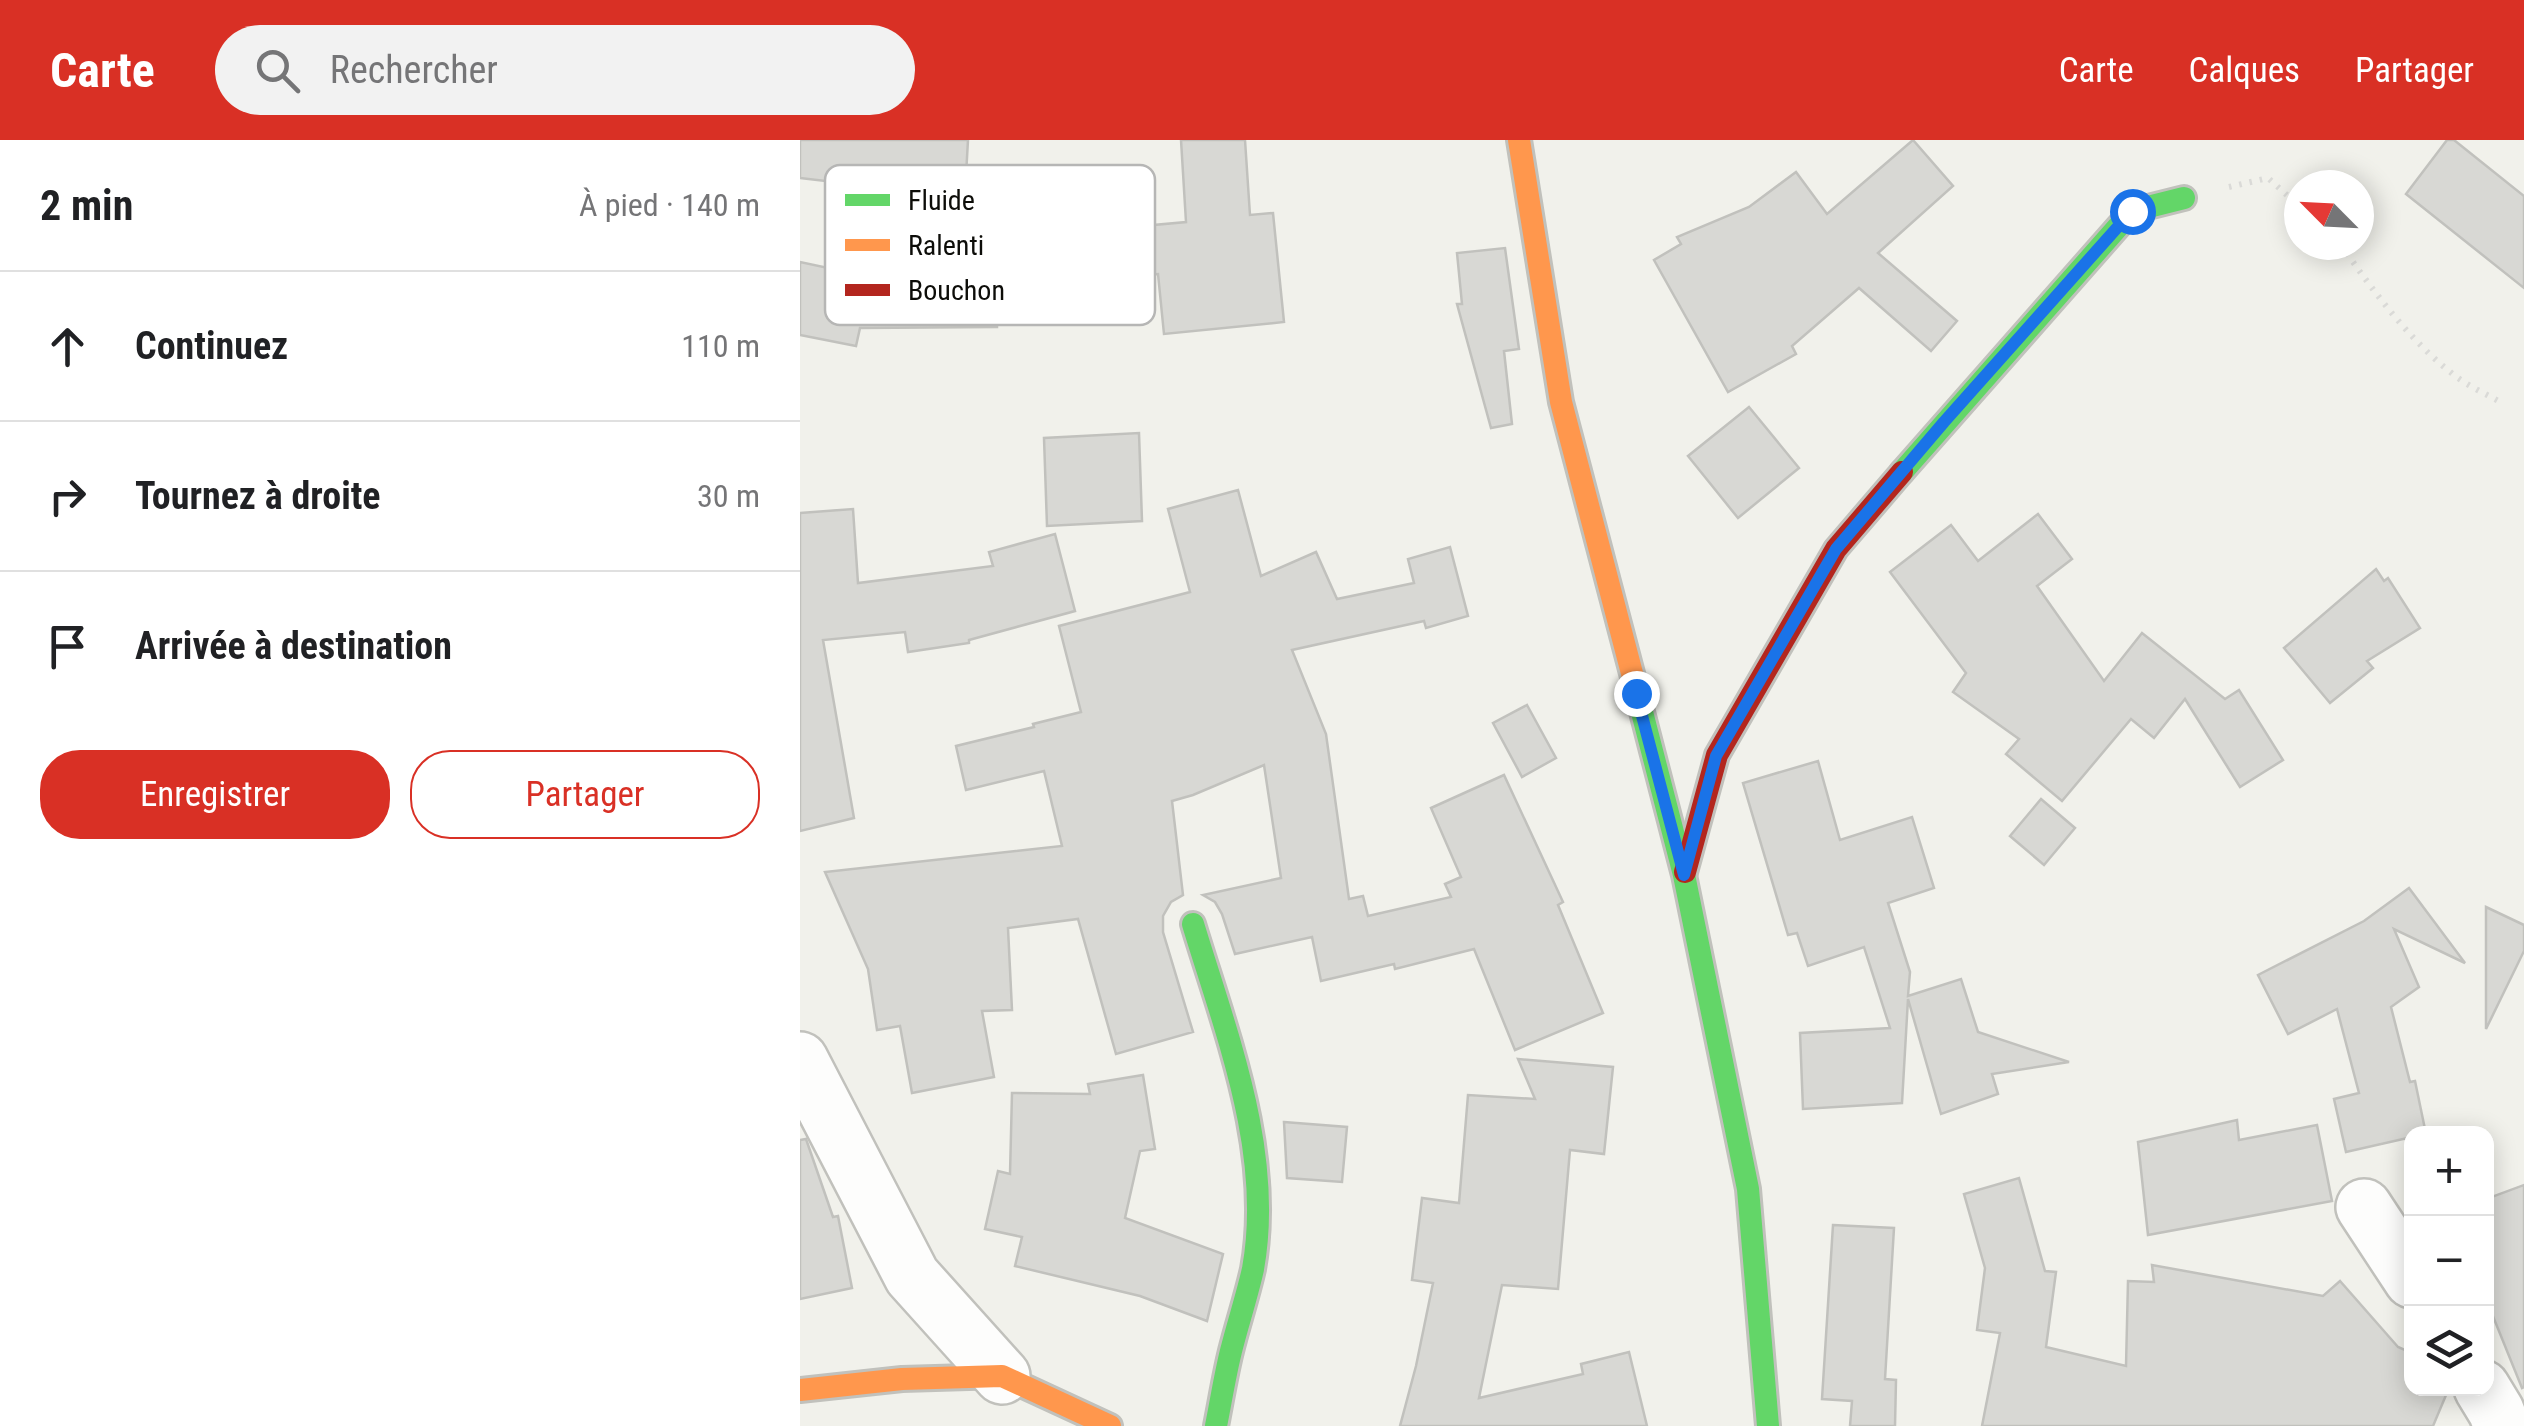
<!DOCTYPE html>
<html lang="fr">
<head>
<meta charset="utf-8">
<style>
	body { margin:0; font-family:"Roboto Condensed",sans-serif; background:#f2f2f2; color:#202124 }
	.controls { position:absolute; right:30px; bottom:30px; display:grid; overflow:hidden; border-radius:20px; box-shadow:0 5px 25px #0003 }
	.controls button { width:90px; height:90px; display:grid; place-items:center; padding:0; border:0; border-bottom:2px solid #e0e0e0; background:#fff; color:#202124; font:50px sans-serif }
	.compass { position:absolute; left:1484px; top:30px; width:90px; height:90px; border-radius:50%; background:#fff; box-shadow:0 5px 25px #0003; rotate:294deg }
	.stop { position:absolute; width:30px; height:30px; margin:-22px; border:8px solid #1a73e8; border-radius:50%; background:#fff }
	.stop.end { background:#1a73e8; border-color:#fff; box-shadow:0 2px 10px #0008 }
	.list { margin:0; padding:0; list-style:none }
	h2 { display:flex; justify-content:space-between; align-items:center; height:130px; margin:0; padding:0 40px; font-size:42px }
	h2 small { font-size:32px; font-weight:400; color:#757577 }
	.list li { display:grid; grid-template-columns:65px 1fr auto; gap:30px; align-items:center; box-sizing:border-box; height:150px; padding:0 40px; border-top:2px solid #e0e0e0 }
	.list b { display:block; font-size:38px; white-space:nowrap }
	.list em { font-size:32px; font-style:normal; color:#757577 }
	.actions { display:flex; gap:20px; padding:30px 40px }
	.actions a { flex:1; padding:22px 0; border:2px solid #d93025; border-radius:40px; text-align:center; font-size:35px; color:#d93025 }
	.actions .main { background:#d93025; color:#fff }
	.icon { flex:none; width:55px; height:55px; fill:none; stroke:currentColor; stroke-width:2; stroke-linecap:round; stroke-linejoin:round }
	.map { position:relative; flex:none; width:1724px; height:1286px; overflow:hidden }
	header { display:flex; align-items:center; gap:60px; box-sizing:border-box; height:140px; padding:0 50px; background:#d93025; color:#fff }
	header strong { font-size:48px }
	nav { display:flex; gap:55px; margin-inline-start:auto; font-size:35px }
	.search { width:700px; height:90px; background:#f2f2f2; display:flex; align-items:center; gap:25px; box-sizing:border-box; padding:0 35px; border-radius:55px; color:#757577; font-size:38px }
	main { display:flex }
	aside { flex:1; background:#fff }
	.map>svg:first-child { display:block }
	.building { fill:#d8d8d4; stroke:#c1c1bd; stroke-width:2.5 }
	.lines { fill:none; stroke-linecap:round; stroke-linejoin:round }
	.street-casing { stroke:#c1c1bc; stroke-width:60 }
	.fast-casing { stroke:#c1c1bc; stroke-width:28 }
	.slow-casing { stroke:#c1c1bc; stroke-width:28 }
	.jam-casing { stroke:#c1c1bc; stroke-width:28 }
	.path { stroke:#dadad7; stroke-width:6; stroke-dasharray:2.5 8; stroke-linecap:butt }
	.street { stroke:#fdfdfc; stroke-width:55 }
	.fast { stroke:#63d668; stroke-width:22 }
	.slow { stroke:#ff974d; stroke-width:22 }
	.jam { stroke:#b3261e; stroke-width:22 }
	.route { stroke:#1a73e8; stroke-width:12 }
	.key { fill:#fff; stroke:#b6b6b5; stroke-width:2.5 }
	.key-label { font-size:28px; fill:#0d0d09 }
</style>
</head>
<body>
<header>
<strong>Carte</strong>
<div class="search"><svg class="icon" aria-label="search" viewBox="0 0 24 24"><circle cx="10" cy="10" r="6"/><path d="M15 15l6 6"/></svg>Rechercher</div>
<nav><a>Carte</a><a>Calques</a><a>Partager</a></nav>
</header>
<main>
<aside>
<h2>2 min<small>À pied · 140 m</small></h2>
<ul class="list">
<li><svg class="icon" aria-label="ahead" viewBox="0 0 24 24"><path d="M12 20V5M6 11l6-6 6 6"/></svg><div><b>Continuez</b></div><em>110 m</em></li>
<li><svg class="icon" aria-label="right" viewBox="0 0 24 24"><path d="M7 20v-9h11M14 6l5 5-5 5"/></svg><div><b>Tournez à droite</b></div><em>30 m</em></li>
<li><svg class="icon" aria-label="arrive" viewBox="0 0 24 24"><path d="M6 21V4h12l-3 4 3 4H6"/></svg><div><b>Arrivée à destination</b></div></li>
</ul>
<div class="actions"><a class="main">Enregistrer</a><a>Partager</a></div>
</aside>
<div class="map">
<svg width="1724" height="1286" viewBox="0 0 1724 1286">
	<rect width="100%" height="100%" fill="#f1f1eb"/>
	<g class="building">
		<polygon points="0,0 168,0 162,106 193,107 192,139 197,139 197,187 60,188 56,206 0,195 0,122 89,141 94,49 0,38"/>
		<polygon points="381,0 445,0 450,75 473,73 484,182 364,194 358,134 295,139 293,94 354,90 354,85 386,82"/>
		<polygon points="1113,0 1153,46 1078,113 1157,181 1131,211 1059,148 992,206 996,214 928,252 854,120 881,104 877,97 949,67 996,32 1027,74"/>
		<polygon points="1647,0 1654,0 1724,56 1724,148 1606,54"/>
		<polygon points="705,108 719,209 704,211 712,284 691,288 657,164 662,164 657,113"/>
		<polygon points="949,267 999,328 938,378 888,316"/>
		<polygon points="339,293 342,381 247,386 244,298"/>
		<polygon points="438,350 461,436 516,412 537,459 614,443 608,419 650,407 668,476 626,488 624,481 492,510 526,594 549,759 563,756 568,776 651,757 645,744 661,737 631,668 704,635 763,762 758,765 803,873 715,910 674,809 595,829 594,824 521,841 512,797 435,814 422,774 415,762 403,755 481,738 464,625 393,655 372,661 383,755 371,762 363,776 363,792 393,892 316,914 278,779 208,788 212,870 182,871 194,937 112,953 100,886 77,890 68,829 25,732 262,706 244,631 166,650 156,606 234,587 233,584 281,572 259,486 390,452 368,369"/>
		<polygon points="53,369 58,443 193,426 189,412 255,394 275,471 169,500 169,503 108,512 105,492 23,500 54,678 0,691 0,373"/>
		<polygon points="1238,374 1272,419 1237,446 1304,541 1342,493 1425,559 1439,550 1483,620 1440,647 1385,559 1354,598 1331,579 1262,661 1206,614 1219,599 1153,552 1166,533 1090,432 1151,385 1178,421"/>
		<polygon points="1576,429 1584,441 1588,438 1620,488 1567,521 1573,528 1530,563 1484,508"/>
		<polygon points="727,565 756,618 722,637 693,583"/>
		<polygon points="1018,621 1040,700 1112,677 1134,748 1088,763 1110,832 1108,856 1161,839 1178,892 1269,922 1192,934 1198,954 1141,974 1108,859 1102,963 1003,969 1000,893 1090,888 1064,807 1008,826 997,793 988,795 943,643"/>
		<polygon points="1241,659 1275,688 1244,725 1210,696"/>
		<polygon points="1609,748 1665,823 1594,789 1619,847 1591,867 1610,942 1615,941 1626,994 1612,994 1612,997 1546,1012 1534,959 1559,953 1537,869 1488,894 1458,835 1564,781"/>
		<polygon points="1686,767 1724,785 1724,811 1686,889"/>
		<polygon points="718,919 813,927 804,1014 770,1010 758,1149 702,1145 679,1258 783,1234 781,1224 829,1212 847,1286 600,1286 616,1226 633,1143 612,1140 622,1058 659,1063 668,955 735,959"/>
		<polygon points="343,935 355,1009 340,1011 325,1078 423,1114 407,1181 340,1156 215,1126 222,1097 185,1089 198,1031 210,1034 212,953 290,954 288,944"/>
		<polygon points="1437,980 1439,1000 1517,985 1532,1061 1348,1095 1338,1002"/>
		<polygon points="484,982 547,987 542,1042 487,1038"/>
		<polygon points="6,999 33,1077 38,1076 52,1148 0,1159 0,1000"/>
		<polygon points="1219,1038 1245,1131 1256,1132 1246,1207 1326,1226 1328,1141 1354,1142 1352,1125 1523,1156 1540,1141 1598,1207 1612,1213 1612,1248 1649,1248 1633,1286 1182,1286 1200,1193 1177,1190 1185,1128 1164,1054"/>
		<polygon points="1724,1045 1724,1247 1722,1248 1686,1159 1686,1059"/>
		<polygon points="1033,1085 1094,1088 1085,1239 1096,1240 1095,1286 1050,1286 1052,1261 1022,1259"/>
	</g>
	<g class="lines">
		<g class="street-casing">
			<g id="street">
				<polyline points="0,920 112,1136 202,1236"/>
				<polyline points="1564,1067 1612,1140"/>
				<polyline points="1682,1248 1696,1271 1702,1286"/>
			</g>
		</g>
		<g class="fast-casing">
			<g id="fast">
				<polyline points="1102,332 1332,71 1384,58"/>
				<polyline points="834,541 884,735 948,1049 968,1286"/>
				<path d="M393,784C426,893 474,1013 453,1129C447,1156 438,1183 431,1211C425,1235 421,1261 416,1286"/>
			</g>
		</g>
		<g class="slow-casing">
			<g id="slow">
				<polyline points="719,0 761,262 834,541"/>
				<polyline points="0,1250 102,1239 202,1236 310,1286"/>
			</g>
		</g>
		<g class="jam-casing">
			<polyline id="jam" points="885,732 917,615 1036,409 1102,332"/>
		</g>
		<g class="path">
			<polyline points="1429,47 1468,38 1499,66"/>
			<path d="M1541,105C1574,152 1609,200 1654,235C1668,246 1686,254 1702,263"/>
		</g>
		<use href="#street" class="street"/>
		<use href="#fast" class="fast"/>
		<use href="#slow" class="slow"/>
		<use href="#jam" class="jam"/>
	</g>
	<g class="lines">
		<polyline class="route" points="836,553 884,735 916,616 1036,409 1144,282 1332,71"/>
	</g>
	<rect x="25" y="25" width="330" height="160" rx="15" class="key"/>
	<rect x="45" y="54" width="45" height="12" fill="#63d668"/>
	<rect x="45" y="99" width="45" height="12" fill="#ff974d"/>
	<rect x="45" y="144" width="45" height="12" fill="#b3261e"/>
	<g class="key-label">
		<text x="108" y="70">Fluide</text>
		<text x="108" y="115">Ralenti</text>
		<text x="108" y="160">Bouchon</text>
	</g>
</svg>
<div class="controls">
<button>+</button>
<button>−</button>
<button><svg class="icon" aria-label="layers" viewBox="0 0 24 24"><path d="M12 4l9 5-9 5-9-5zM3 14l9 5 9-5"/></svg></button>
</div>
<svg class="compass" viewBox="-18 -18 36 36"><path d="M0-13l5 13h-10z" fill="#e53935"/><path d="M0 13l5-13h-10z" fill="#757577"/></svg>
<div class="stop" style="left:1332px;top:71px"></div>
<div class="stop end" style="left:836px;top:553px"></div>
</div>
</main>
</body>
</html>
